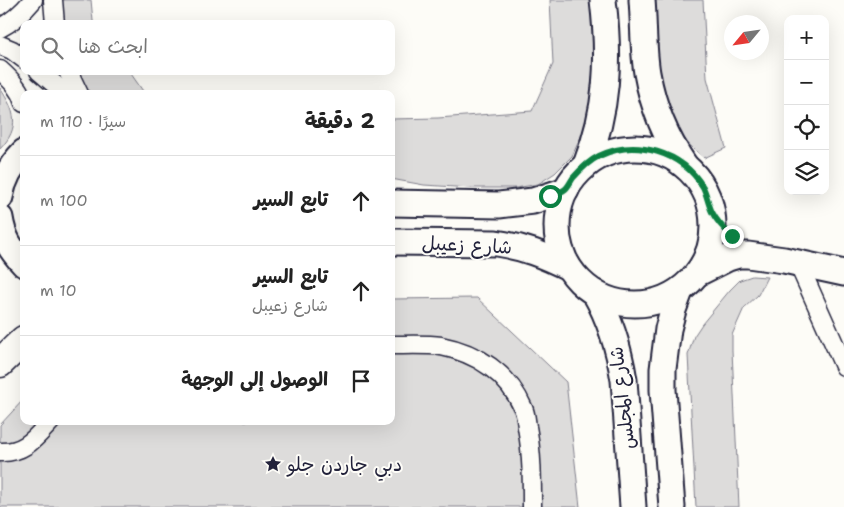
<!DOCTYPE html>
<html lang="ar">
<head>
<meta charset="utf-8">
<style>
	body { margin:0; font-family:"Shantell Sans","Playpen Sans Arabic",sans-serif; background:#f6f6f6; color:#222; direction:rtl }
	.controls { position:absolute; right:15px; top:15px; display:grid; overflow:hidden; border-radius:10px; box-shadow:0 5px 20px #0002 }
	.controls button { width:45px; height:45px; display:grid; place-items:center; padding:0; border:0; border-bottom:1px solid #e0e0e0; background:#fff; color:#222; font:25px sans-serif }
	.compass { position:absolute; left:724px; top:15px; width:45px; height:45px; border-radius:50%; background:#fff; box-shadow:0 5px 20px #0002; rotate:241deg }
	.stop { position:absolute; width:15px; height:15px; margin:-11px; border:4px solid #0b8043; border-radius:50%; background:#fff }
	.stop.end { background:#0b8043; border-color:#fff; box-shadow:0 1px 5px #0008 }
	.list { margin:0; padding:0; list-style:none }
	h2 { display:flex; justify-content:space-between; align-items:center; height:65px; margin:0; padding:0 20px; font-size:21px }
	h2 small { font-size:16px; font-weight:400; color:#767676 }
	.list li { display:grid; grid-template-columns:32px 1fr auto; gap:15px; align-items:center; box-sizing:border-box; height:90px; padding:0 20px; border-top:1px solid #e0e0e0 }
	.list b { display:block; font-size:19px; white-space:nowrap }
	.list p { margin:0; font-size:16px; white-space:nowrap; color:#767676 }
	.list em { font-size:16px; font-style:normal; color:#767676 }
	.icon { flex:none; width:28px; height:28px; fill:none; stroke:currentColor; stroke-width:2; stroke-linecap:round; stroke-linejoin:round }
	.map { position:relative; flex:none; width:844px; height:507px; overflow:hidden; direction:ltr }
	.search { position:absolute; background:#fff; box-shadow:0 5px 20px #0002; left:20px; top:20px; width:375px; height:55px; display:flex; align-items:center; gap:12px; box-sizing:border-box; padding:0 18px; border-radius:10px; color:#767676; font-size:19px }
	.panel { position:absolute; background:#fff; box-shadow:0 5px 20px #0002; left:20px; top:90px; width:375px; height:335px; border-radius:10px; direction:rtl }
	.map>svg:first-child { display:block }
	.green { fill:#dddcdb; stroke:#807f8b }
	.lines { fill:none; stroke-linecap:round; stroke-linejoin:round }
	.street-casing { stroke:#22223b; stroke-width:21 }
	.secondary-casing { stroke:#22223b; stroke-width:29 }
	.highway-casing { stroke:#22223b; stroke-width:31 }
	.street { stroke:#fdfcf7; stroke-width:18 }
	.secondary { stroke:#fdfcf7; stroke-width:25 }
	.highway { stroke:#fdfcf7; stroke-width:28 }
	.route { stroke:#0b8043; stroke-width:6 }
	.labels { text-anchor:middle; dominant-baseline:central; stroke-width:4; stroke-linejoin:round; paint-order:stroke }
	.street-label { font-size:19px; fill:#22223b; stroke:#fdfcf7 }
	.poi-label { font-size:19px; fill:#22223b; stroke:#fdfcf7; text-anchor:start }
</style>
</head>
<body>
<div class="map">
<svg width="844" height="507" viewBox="0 0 844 507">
	<rect width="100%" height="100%" fill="#fdfcf7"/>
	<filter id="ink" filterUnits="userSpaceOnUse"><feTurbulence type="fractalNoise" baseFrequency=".02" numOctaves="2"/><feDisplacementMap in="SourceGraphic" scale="10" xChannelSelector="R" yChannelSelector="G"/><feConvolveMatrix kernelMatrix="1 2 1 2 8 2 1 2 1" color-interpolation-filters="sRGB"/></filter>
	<g filter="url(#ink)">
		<g class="green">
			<polygon points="61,0 91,0 93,21 95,24 64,24"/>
			<polygon points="550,0 592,0 593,59 592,98 584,130 572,156 555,173 538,184 516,188 471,188 424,185 391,179 391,119 438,118 532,111 553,64"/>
			<path d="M655,0H703L707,78L726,148L704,158C699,153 692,148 687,142C656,105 658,46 655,0Z"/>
			<polygon points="78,71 129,71 145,94 87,94"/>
			<path d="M0,88C15,111 21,127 0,149Z"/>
			<polygon points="752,276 767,277 758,295 744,308 732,335 732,350 739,507 696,507 688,355 694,336 702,324 730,290 740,280"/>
			<polygon points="477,298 566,382 580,507 0,507 0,425 24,399 24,421 391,421 391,299"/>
		</g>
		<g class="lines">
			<g class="street-casing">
				<g id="street">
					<polyline points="53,0 55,24"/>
					<path d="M0,28C14,21 23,12 33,0"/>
					<polyline points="0,45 12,50 24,59"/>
					<path d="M0,70C11,80 20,89 24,103"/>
					<polyline points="39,71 66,94"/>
					<polyline points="68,71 79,94"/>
					<polyline points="798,263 844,366"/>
					<path d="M391,345C406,345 427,344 441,346C477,353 508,373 523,408C526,414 526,421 527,427C532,453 532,480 532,507"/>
					<path d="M0,452C25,453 35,438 51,421"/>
				</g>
			</g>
			<g class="secondary-casing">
				<g id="secondary">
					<path d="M642,0C644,24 643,49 647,73C653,107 666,138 685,166"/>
					<circle cx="635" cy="226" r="78"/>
					<path d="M586,165C608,109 610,59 603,0"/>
					<path d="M0,197C3,179 11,165 24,152"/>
					<polyline points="391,203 499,205 533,201 566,190"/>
					<path d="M0,218C3,238 11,250 24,264"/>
					<path d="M391,242L496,243C524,247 543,255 568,267"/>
					<polyline points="698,273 728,258 738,255 748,255 784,260 844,273"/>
					<path d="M595,293C611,321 619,349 624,380L633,507"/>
					<polyline points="672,507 663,390 663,369 668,329 673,310 680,291"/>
				</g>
			</g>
			<g class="highway-casing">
				<polyline id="highway" points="0,363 24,340"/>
			</g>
			<use href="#street" class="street"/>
			<use href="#secondary" class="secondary"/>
			<use href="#highway" class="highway"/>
		</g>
	</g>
	<g class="lines" filter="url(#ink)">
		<path class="route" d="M550,196C554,194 560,193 564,190C568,188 570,182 573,178C580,170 589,161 599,156C636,138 682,152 703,187C707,195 708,204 712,212C717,222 724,229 732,236"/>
	</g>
	<defs>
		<g id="sight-bare" transform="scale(1.35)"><path d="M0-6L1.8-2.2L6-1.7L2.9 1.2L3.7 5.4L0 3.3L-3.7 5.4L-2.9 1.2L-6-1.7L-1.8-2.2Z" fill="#22223b" stroke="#fdfcf7" stroke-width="2.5" paint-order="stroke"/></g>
	</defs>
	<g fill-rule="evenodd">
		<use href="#sight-bare" x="273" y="464"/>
	</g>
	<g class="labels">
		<g class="street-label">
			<text transform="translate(467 245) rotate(3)">شارع زعيبل</text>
			<text transform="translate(622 398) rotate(-97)">شارع المجلس</text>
		</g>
		<g class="poi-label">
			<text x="287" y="464">دبي جاردن جلو</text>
		</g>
	</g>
</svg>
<div class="controls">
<button>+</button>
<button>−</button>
<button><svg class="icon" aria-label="locate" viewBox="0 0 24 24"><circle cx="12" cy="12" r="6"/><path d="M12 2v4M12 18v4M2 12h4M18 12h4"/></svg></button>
<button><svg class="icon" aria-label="layers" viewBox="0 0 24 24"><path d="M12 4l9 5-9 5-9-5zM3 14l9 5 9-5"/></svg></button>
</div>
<svg class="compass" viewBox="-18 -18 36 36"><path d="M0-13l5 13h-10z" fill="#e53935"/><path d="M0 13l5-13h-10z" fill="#767676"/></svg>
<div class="stop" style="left:550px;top:196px"></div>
<div class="stop end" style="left:732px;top:236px"></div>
<div class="search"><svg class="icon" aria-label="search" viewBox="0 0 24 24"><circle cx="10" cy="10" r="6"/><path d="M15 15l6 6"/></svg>ابحث هنا</div>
<section class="panel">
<h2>2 دقيقة<small>سيرًا · 110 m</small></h2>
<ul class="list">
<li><svg class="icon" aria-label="ahead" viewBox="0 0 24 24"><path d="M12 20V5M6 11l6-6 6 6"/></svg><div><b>تابع السير</b></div><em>100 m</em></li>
<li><svg class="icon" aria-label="ahead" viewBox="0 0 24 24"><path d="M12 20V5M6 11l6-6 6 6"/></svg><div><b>تابع السير</b><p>شارع زعيبل</p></div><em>10 m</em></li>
<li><svg class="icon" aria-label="arrive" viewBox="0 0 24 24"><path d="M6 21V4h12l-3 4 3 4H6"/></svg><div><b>الوصول إلى الوجهة</b></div></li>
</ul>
</section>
</div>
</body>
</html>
